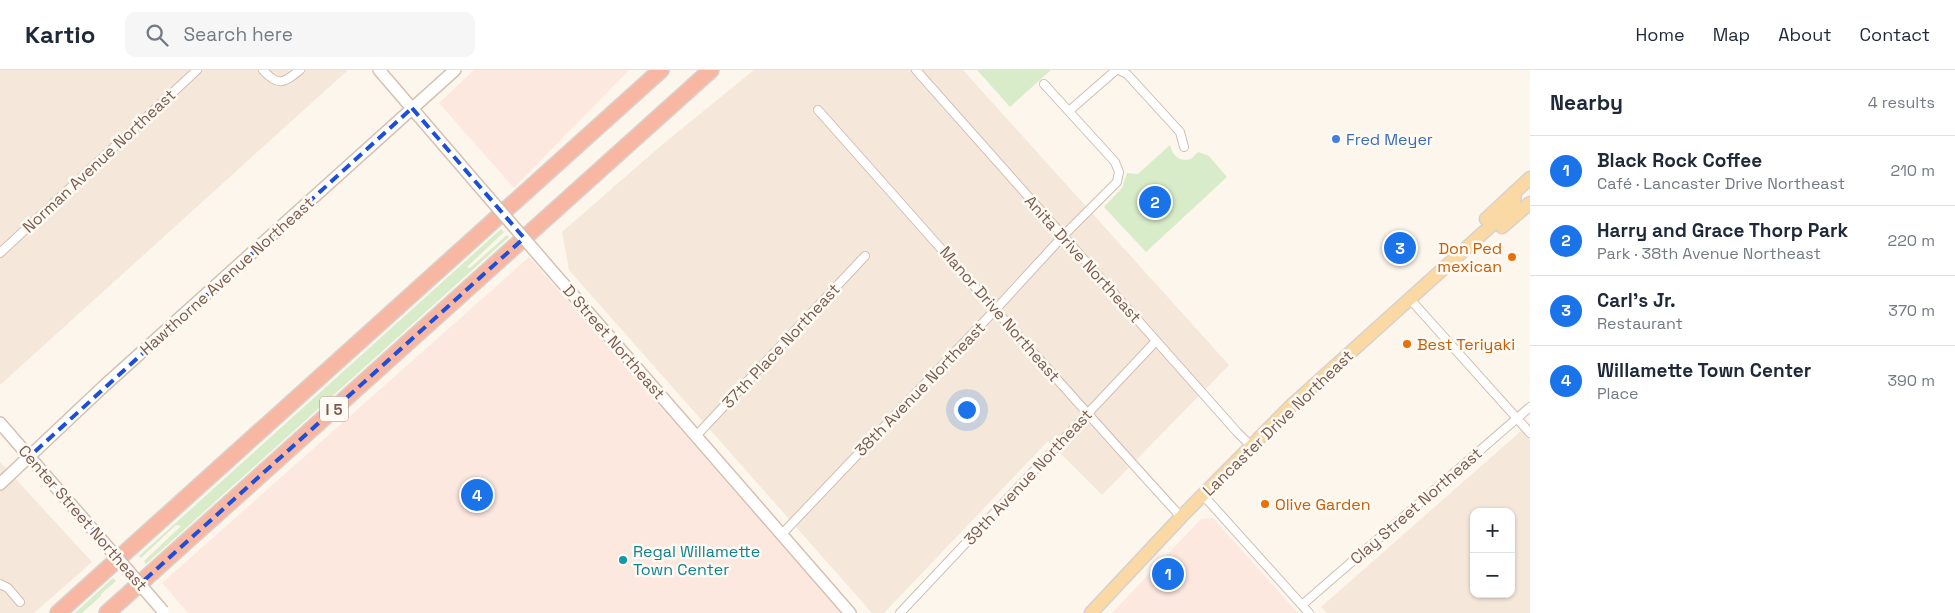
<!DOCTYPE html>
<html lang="en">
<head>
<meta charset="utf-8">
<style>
	body { margin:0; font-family:"Space Grotesk",sans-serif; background:#f6f6f7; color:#1f2937 }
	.controls { position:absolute; right:15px; bottom:15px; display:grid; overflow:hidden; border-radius:10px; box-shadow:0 1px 4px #0004 }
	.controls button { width:45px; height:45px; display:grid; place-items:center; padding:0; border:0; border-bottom:1px solid #e0e1e3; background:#fff; color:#1f2937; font:25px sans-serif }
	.you { position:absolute; left:966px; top:339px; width:18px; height:18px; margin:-12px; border:4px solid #fff; border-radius:50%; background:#1a73e8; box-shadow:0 0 0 8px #1a73e833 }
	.badge { display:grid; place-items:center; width:32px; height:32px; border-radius:50%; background:#1a73e8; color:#fff; font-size:16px; font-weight:700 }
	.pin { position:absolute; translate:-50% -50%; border:2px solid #fff; box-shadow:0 1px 5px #0006 }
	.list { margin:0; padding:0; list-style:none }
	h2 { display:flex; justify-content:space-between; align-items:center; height:65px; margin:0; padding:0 20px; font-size:21px }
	h2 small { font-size:16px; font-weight:400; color:#747a83 }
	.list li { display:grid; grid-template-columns:32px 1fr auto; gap:15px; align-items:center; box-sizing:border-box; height:70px; padding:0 20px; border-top:1px solid #e0e1e3 }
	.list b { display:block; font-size:19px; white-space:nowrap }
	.list p { margin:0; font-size:16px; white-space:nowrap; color:#747a83 }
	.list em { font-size:16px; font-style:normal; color:#747a83 }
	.icon { flex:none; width:28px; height:28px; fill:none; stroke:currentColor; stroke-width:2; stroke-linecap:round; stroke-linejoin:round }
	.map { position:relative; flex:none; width:1530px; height:543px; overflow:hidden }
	header { display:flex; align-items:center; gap:30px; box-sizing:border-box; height:70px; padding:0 25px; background:#fff; border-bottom:1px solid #e0e1e3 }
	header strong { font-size:24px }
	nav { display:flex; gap:28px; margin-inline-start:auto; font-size:18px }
	.search { width:350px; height:45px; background:#f6f6f7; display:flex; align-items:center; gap:12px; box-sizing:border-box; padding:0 18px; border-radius:10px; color:#747a83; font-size:19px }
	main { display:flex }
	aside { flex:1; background:#fff }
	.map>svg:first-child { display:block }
	.residential { fill:#f5e8da; fill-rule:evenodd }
	.commercial { fill:#fde8e0 }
	.green { fill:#d8ecc9 }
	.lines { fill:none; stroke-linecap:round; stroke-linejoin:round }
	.street-casing { stroke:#d1beb0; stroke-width:10 }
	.secondary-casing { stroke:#d6c0b0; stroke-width:14 }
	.primary-casing { stroke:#dad1cd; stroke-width:15 }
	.highway-casing { stroke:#dad1cd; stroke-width:18 }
	.street { stroke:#fff; stroke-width:8 }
	.secondary { stroke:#fff; stroke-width:11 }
	.primary { stroke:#fbd9a5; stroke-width:12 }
	.highway { stroke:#f7b7a3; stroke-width:15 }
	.secondary-bridge-casing { stroke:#d6c0b0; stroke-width:14; stroke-linecap:butt }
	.secondary-bridge { stroke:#fff; stroke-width:11 }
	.marked { fill:none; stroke:#1d4ed8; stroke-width:4; stroke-dasharray:10 6; stroke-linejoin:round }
	.shop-dot { fill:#3f7fe0; stroke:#fffaf3; stroke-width:2 }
	.food-dot { fill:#e8710a; stroke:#fffaf3; stroke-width:2 }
	.culture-dot { fill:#0f9aa8; stroke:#fffaf3; stroke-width:2 }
	.labels { text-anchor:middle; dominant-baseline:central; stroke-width:5; stroke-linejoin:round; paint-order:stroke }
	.shield { fill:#fffaf3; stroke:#a28b7f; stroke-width:1 }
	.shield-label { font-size:15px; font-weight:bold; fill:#7a5c4d }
	.shop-label { font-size:16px; fill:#366cbe; stroke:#fffaf3; text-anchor:start }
	.street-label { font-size:16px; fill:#7a5c4d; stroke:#fffaf3 }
	.food-label { font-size:16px; fill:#c56008; stroke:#fffaf3; text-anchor:start }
	.culture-label { font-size:16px; fill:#0d838f; stroke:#fffaf3; text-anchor:start }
</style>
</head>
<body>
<header>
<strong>Kartio</strong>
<div class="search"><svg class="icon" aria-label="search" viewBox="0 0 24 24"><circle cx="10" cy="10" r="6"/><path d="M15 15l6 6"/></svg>Search here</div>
<nav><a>Home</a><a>Map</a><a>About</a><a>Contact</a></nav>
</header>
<main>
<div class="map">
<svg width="1530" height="543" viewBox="0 0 1530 543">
	<rect width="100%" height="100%" fill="#fdf6ec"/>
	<g class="residential">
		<polygon points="0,0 348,0 0,315"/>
		<polygon points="754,0 963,0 1229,295 1102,425 1048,371 884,543 872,543 569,200 562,162 663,74"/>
		<path d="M1530,353V543H1327L1321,537ZM1474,442H1511V524H1474Z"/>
		<polygon points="0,392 92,492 34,543 0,543"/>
	</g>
	<g class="commercial">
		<polygon points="474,0 629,0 514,118 439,33"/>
		<polygon points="529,187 841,543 188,543 162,513"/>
		<polygon points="1213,448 1298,543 1112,543 1201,449"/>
	</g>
	<g class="green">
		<polygon points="977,0 1051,0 1010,37"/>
		<path d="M1170,75C1173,86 1179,92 1191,89L1198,82L1209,86L1227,107L1146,182L1104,137L1122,118L1127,103L1138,104Z"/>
		<polygon points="501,159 504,162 467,197 470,198 507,165 509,167 146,494 144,491 181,456 176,455 141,488 139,486"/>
		<polygon points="113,508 116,511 101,524 101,526 82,543 75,543"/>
	</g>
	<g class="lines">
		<g class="street-casing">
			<g id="street">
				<path d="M263,0C278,17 284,13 300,0"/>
				<polyline points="916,0 1237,362 1251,376"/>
				<polyline points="1119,0 1127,4 1180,62 1184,77"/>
				<path d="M818,40C939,176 1059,313 1181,447"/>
				<polyline points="1069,41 1116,0"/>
				<polyline points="0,183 197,0"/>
				<polyline points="1409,228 1530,363"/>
				<polyline points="696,366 865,186"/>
				<polyline points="1203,425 1309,543"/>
				<polyline points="782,464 996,239 1063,166 1117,112 1119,102 1115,92 1044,14"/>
				<polyline points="0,514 8,518 20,532"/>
				<polyline points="1302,535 1530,337"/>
				<polyline points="900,543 1156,271"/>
			</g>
		</g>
		<g class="secondary-casing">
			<g id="secondary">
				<polyline points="379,0 477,114"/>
				<polyline points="547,195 850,543"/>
				<polyline points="0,353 94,461"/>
				<polyline points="0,414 104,316 455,0"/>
			</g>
		</g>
		<g class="primary-casing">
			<g id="primary">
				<polyline points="1486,149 1530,108"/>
				<polyline points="1502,157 1530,133"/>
				<polyline points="1091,543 1181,447 1292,335 1514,135 1515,122"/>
			</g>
		</g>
		<g class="highway-casing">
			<g id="highway">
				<polyline points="58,543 661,0"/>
				<polyline points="107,543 711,0"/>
			</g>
		</g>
		<use href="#street" class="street"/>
		<use href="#secondary" class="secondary"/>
		<use href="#primary" class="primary"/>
		<use href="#highway" class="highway"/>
		<g class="secondary-bridge-casing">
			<g id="secondary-bridge">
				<polyline points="477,114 547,195"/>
				<polyline points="94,461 163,541"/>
			</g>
		</g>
		<use href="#secondary-bridge" class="secondary-bridge"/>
	</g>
	<path class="marked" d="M412,38L524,168L140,514L30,386Z"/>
	<circle class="shop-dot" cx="1336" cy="69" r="5"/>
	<g class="food-dot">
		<circle cx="1512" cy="187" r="5"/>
		<circle cx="1407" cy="274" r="5"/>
		<circle cx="1265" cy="434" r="5"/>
	</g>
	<circle class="culture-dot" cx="623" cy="490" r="5"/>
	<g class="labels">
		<rect class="shield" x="320" y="326.5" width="28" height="25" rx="4"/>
		<g class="shield-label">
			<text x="334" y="339">I 5</text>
		</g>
		<g class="shop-label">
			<text x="1346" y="69">Fred Meyer</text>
		</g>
		<g class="street-label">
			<text transform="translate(99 91) rotate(-43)">Norman Avenue Northeast</text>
			<text transform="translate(1083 189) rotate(48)">Anita Drive Northeast</text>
			<text transform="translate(227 206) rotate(-42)">Hawthorne Avenue Northeast</text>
			<text transform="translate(1000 244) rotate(49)">Manor Drive Northeast</text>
			<text transform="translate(614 272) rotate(49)">D Street Northeast</text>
			<text transform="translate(781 276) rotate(-47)">37th Place Northeast</text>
			<text transform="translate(920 319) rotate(-46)">38th Avenue Northeast</text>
			<text transform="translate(1278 353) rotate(-44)">Lancaster Drive Northeast</text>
			<text transform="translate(1028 407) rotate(-47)">39th Avenue Northeast</text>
			<text transform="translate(1416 436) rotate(-41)">Clay Street Northeast</text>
			<text transform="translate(83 448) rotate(49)">Center Street Northeast</text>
		</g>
		<g class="food-label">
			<text x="1502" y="178" text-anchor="end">Don Ped<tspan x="1502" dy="18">mexican</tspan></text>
			<text x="1417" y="274">Best Teriyaki</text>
			<text x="1275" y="434">Olive Garden</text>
		</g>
		<g class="culture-label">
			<text x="633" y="481">Regal Willamette<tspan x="633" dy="18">Town Center</tspan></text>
		</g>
	</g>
</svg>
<div class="controls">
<button>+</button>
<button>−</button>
</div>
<div class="you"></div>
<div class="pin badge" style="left:1168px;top:504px">1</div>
<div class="pin badge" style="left:1155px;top:132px">2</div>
<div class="pin badge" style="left:1400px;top:178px">3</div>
<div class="pin badge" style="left:477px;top:425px">4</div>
</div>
<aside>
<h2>Nearby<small>4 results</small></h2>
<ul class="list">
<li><span class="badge">1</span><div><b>Black Rock Coffee</b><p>Café · Lancaster Drive Northeast</p></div><em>210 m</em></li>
<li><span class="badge">2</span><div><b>Harry and Grace Thorp Park</b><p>Park · 38th Avenue Northeast</p></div><em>220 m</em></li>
<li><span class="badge">3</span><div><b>Carl's Jr.</b><p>Restaurant</p></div><em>370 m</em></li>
<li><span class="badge">4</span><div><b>Willamette Town Center</b><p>Place</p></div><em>390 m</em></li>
</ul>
</aside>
</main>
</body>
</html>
